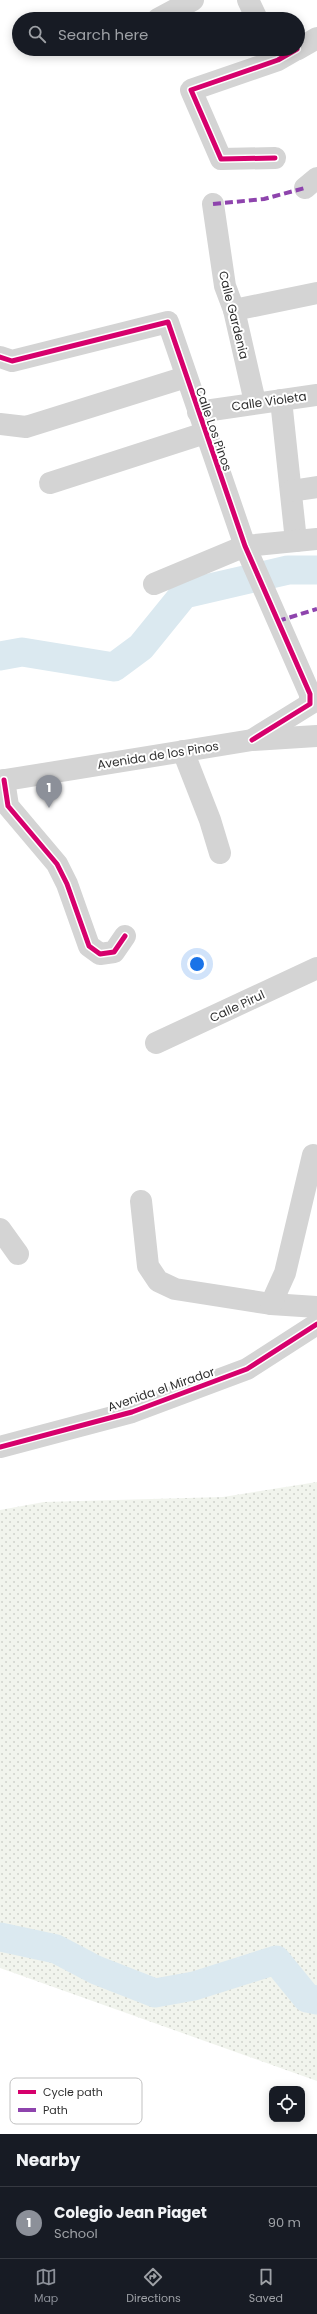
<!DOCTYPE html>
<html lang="en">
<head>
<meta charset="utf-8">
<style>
	body { margin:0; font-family:Poppins,sans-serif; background:#20242c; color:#f1f3f6 }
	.controls { position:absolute; right:12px; bottom:12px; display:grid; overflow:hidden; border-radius:8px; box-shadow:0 2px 10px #0003 }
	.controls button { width:36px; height:36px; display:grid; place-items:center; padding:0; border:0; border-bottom:1px solid #363941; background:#171b24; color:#f1f3f6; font:20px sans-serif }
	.you { position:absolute; left:197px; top:964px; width:14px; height:14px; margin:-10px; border:3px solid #fff; border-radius:50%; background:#1a73e8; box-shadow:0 0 0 6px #1a73e833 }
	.badge { display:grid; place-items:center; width:26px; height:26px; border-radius:50%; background:#8c9099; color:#fff; font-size:13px; font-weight:700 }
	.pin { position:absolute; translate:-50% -33px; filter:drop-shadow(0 1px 2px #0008) }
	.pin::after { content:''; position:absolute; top:21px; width:14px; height:12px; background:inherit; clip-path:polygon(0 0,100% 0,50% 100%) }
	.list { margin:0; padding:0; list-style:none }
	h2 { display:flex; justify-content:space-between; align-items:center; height:52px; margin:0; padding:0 16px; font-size:17px }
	h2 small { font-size:13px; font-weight:400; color:#9ea1a6 }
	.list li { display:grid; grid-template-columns:26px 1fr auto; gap:12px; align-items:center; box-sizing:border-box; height:72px; padding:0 16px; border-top:1px solid #363941 }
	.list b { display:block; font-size:15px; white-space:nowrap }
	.list p { margin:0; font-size:13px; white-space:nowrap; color:#9ea1a6 }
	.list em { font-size:13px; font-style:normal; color:#9ea1a6 }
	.icon { flex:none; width:22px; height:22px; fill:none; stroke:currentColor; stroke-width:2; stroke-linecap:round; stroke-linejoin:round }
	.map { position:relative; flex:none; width:317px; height:2134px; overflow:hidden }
	.search { position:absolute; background:#171b24; box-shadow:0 2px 10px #0003; left:12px; right:12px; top:12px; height:44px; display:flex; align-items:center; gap:10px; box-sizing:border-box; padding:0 14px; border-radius:22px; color:#9ea1a6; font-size:15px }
	.sheet { height:124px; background:#171b24 }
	nav { display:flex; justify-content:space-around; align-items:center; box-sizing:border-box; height:56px; border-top:1px solid #363941; background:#171b24; font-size:11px; color:#9ea1a6 }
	nav a { display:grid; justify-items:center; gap:2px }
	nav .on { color:#8c9099 }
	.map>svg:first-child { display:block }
	.grass { fill:url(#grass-dots) }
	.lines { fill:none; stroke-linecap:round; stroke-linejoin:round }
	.river { stroke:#dbe9f0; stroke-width:29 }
	.minor { stroke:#d4d4d4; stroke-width:22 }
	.quiet { stroke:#8e44ad; stroke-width:4; stroke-dasharray:8 4; stroke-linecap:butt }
	.cycleway-casing { stroke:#fff; stroke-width:8 }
	.cycleway { stroke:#d6006c; stroke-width:5 }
	.labels { text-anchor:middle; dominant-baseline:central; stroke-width:4; stroke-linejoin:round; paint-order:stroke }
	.street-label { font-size:12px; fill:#2f2f2f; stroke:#fff }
	.key { fill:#fff; stroke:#c1c1c1; stroke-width:1 }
	.key-label { font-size:11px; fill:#2f2f2f }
</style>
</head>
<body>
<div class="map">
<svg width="317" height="2134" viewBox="0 0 317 2134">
	<defs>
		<pattern id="grass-dots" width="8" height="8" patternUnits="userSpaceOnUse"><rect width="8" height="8" fill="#f1f4ed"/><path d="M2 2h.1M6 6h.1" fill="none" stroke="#cfd2cc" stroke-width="1.8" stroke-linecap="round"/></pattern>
	</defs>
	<rect width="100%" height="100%" fill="#fff"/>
	<polygon class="grass" points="317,1482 317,2081 0,1968 0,1510 44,1502 223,1497"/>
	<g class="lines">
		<g class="river">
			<polyline points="0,656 22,652 114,667 141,647 184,594 288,570 317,570"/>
			<polyline points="0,1937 56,1949 96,1970 155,1993 194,1986 276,1960 307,1998 317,2000"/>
		</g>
		<g class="minor">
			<polyline points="248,0 257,19"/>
			<polyline points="158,19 193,0"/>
			<polyline points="298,49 317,38"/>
			<polyline points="275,158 221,159 191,90 278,60 297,49"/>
			<polyline points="305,188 317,178"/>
			<polyline points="213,204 225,286 234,310 255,402"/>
			<polyline points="234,310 317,293"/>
			<polyline points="0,357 12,361 168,322 245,546 310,694 310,704 252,740"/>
			<polyline points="281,400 296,541"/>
			<polyline points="198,412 317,395"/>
			<polyline points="0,424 26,427 186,377"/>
			<polyline points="50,483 205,433"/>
			<polyline points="291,491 317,487"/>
			<polyline points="154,584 245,546 317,539"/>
			<polyline points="183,751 210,820 220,853"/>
			<polyline points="4,780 8,806 57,864 67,884 89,946 100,954 114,952 125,936"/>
			<polyline points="0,781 252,740 317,736"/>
			<polyline points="156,1043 317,968"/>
			<polyline points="141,1201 148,1266 158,1281 175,1289 271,1304 317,1307"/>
			<polyline points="0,1229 18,1254"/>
			<polyline points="271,1304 285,1273 313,1155"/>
			<polyline points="0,1447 132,1412 247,1369 317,1324"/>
		</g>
		<g class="quiet">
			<polyline points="213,204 264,199 305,188"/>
			<polyline points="278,621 317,609"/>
		</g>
		<g class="cycleway-casing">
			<g id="cycleway">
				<polyline points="275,158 221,159 191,90 278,60 297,49"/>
				<polyline points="0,357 12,361 168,322 245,546 310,694 310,704 252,740"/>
				<polyline points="4,780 8,806 57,864 67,884 89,946 100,954 114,952 125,936"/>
				<polyline points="0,1447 132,1412 247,1369 317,1324"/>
			</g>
		</g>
		<use href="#cycleway" class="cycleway"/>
	</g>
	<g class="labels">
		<g class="street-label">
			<text transform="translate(234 315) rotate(76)">Calle Gardenia</text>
			<text transform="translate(269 401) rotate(-8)">Calle Violeta</text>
			<text transform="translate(214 429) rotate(71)">Calle Los Pinos</text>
			<text transform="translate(158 755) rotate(-9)">Avenida de los Pinos</text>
			<text transform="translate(237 1006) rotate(-25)">Calle Pirul</text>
			<text transform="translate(161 1389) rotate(-19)">Avenida el Mirador</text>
		</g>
	</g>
	<rect x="10" y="2078" width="132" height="46" rx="6" class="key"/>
	<rect x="18" y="2090" width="18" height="4" fill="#d6006c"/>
	<rect x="18" y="2108" width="18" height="4" fill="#8e44ad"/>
	<g class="key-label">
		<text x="43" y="2096">Cycle path</text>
		<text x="43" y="2114">Path</text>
	</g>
</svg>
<div class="controls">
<button><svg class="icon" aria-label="locate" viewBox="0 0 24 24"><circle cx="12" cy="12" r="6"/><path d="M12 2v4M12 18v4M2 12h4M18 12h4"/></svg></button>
</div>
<div class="you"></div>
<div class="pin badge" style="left:49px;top:808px">1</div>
<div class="search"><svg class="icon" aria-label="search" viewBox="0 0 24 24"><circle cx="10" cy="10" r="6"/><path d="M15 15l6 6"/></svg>Search here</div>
</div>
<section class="sheet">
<h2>Nearby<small></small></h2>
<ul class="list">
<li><span class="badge">1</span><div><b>Colegio Jean Piaget</b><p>School</p></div><em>90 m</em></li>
</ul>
</section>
<nav>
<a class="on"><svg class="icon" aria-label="map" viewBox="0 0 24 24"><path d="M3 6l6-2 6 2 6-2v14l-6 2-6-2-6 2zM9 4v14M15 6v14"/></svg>Map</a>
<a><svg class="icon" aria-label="directions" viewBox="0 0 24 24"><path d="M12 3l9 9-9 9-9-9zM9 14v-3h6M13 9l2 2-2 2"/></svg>Directions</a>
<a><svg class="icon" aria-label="saved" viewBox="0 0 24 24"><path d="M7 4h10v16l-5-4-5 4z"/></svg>Saved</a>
</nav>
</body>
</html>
